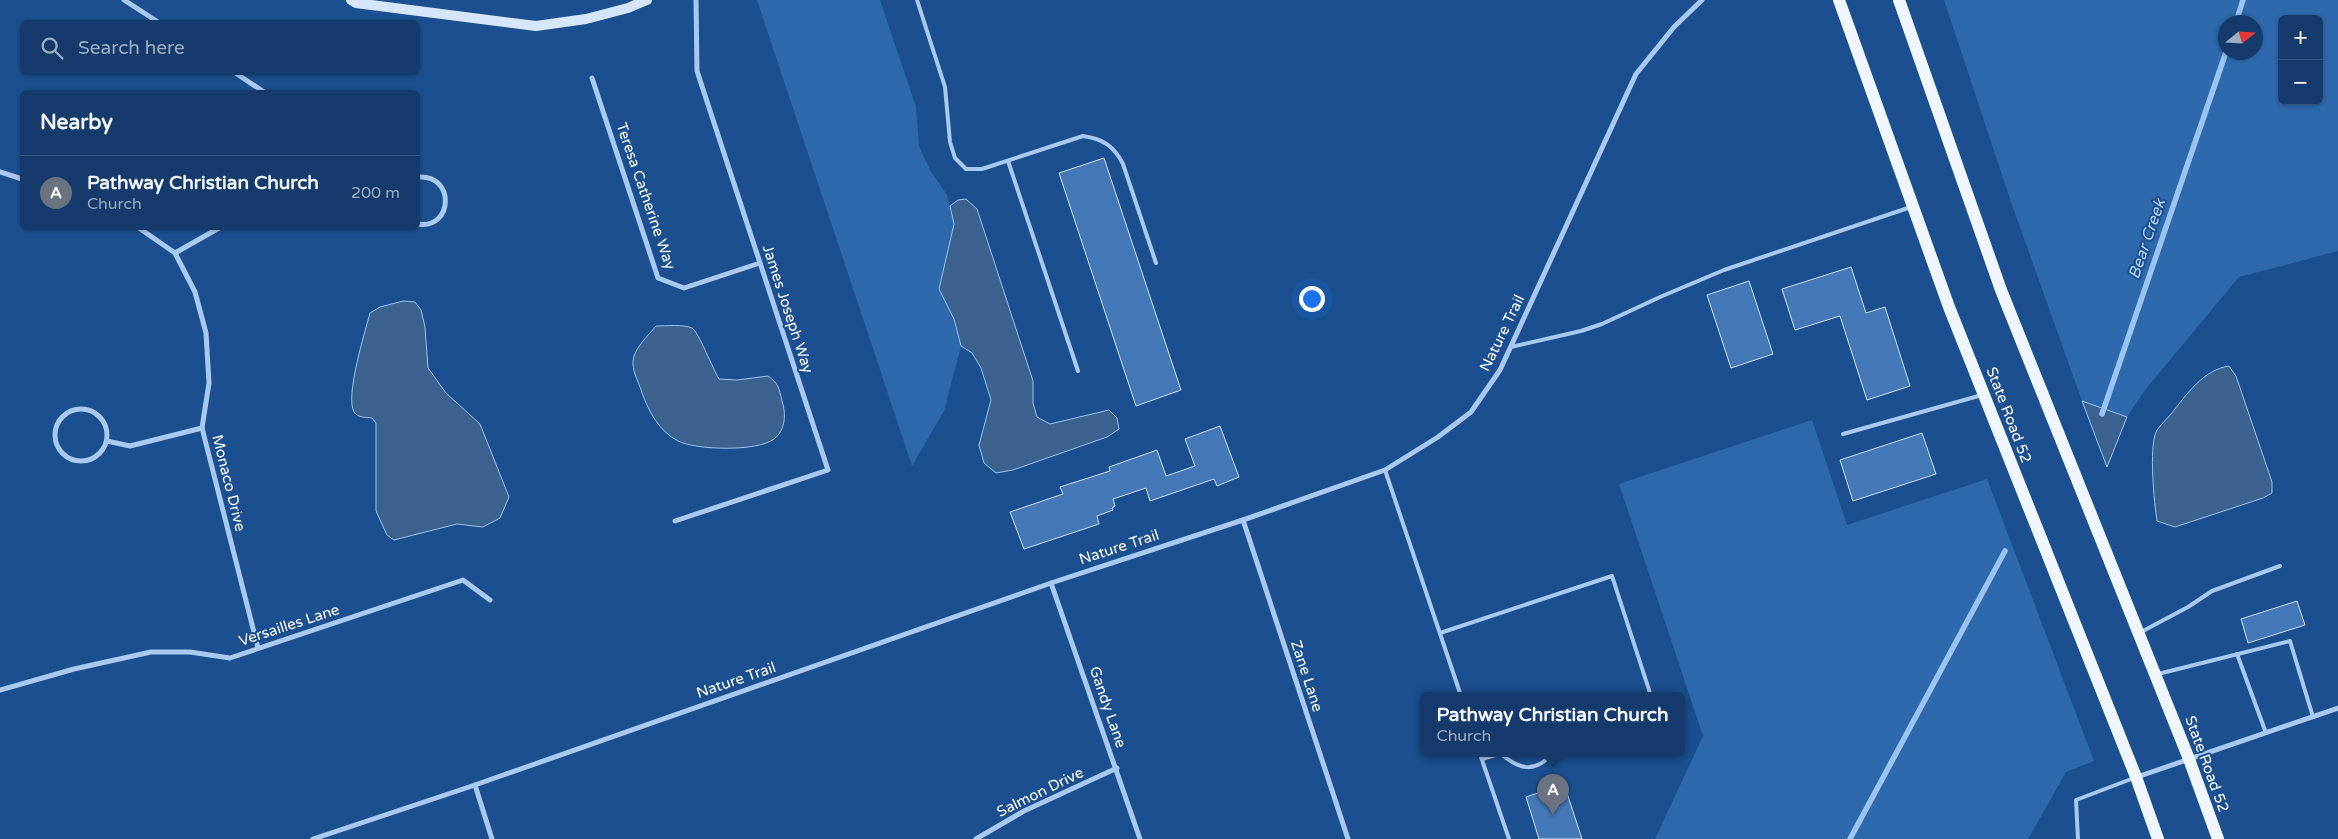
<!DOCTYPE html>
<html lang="en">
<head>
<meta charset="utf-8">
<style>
	body { margin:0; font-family:"Varela Round",sans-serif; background:#1d4271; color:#f1f3f6 }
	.controls { position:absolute; right:15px; top:15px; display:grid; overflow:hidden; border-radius:8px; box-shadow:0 1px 4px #0004 }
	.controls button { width:45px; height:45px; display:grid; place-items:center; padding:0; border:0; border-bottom:1px solid #33557e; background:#143b6b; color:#f1f3f6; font:25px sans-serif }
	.compass { position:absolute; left:2218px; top:15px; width:45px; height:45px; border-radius:50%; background:#143b6b; box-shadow:0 1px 4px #0004; rotate:72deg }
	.you { position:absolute; left:1311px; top:298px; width:18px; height:18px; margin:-12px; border:4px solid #fff; border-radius:50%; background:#1a73e8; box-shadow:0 0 0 8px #1a73e833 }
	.badge { display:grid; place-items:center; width:32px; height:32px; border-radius:50%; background:#ffd166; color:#fff; font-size:16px; font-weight:700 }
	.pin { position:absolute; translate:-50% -41px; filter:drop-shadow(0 1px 2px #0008) }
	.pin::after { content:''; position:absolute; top:26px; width:18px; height:15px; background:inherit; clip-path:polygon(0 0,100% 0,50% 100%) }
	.popup { position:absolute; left:1420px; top:692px; width:265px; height:65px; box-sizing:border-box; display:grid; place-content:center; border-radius:8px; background:#143b6b; filter:drop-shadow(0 1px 4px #0005); font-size:16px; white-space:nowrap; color:#9dadc1 }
	.popup b { font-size:19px; color:#f1f3f6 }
	.popup::after { content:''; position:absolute; left:50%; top:100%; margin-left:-10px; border:10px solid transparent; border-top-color:#143b6b }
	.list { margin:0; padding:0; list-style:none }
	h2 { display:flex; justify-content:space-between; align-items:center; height:65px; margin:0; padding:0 20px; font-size:21px }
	h2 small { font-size:16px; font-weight:400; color:#9dadc1 }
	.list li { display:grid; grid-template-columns:32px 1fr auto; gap:15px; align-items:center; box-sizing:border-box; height:75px; padding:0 20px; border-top:1px solid #33557e }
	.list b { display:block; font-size:19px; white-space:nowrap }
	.list p { margin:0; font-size:16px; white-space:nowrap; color:#9dadc1 }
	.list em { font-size:16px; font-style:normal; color:#9dadc1 }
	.icon { flex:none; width:28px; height:28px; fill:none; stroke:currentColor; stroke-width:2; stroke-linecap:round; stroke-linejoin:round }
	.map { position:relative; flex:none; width:2338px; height:839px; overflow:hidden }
	.search { position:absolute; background:#143b6b; box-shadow:0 1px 4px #0004; left:20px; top:20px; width:400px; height:55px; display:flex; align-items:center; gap:12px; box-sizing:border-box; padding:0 18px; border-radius:8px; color:#9dadc1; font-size:19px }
	.panel { position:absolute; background:#143b6b; box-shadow:0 1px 4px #0004; left:20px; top:90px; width:400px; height:140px; border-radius:8px }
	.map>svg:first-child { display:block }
	.green { fill:#2e69ad; fill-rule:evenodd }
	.water { fill:#3c6290; stroke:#9cc4f0 }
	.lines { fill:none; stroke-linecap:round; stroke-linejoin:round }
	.stream { stroke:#9cc4f0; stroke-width:5.5 }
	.building { fill:#4478b7; stroke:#cfe3fa }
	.lane { stroke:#a9c9ee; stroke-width:4 }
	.street { stroke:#a9c9ee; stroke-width:5 }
	.secondary { stroke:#d6e6fa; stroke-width:10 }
	.primary { stroke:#f0f6ff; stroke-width:12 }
	.labels { text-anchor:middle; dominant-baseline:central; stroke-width:4; stroke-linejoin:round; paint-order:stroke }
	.street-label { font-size:15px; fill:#fff; stroke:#1b4f8f }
	.water-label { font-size:16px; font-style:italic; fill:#b5d3f5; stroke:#1b4f8f }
</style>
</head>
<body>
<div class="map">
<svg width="2338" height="839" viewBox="0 0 2338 839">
	<rect width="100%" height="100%" fill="#1b4f8f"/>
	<g class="green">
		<polygon points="757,0 880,0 916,107 919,146 930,170 947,195 954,224 939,289 954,319 961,346 944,411 912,466"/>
		<path d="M1944,0H2338V251L2239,277L2145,390L2127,417L2082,401L2011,202ZM2282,19H2319V101H2282ZM2226,22H2256V52H2226Z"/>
		<polygon points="1812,420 1847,525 1987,479 2094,761 2066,772 2028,839 1655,839 1703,736 1619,484"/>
	</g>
	<g class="water">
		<polygon points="966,199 977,209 1033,381 1033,403 1037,417 1050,424 1109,410 1117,418 1119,429 1107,437 1013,470 996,473 984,463 979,445 991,400 981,368 972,353 961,346 954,319 939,289 954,224 950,206 958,200"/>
		<path d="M403,301L415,302L421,310L425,327L428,368L446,393L480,424L509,497L500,518L483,527L457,524L394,540L387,535L376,511V423L372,418C365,417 358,418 354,412C345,396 365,332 370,313L380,307Z"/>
		<path d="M656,326C666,326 683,324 692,328C698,331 713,369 719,379L737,380L768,376C779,384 779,388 782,401C786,413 786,430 774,439C757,452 696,450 678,441C659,431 649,412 642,393C640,385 633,373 633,364C632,350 648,336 656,326Z"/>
		<path d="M2229,366L2236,376L2272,482V493L2263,498L2175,527L2157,521C2154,502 2149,449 2156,432C2159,426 2167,419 2171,414C2187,394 2203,370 2229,366Z"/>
		<polygon points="2082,401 2127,417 2107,467"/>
	</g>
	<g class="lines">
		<g class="stream">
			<polyline points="2236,22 2243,0"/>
			<polyline points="2102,414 2226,52"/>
			<polyline points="1850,839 2005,551"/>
		</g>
	</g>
	<g class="building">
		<polygon points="1104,158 1181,390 1136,406 1059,173"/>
		<polygon points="1851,267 1866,313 1885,307 1910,386 1867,400 1840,316 1795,330 1782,289"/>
		<polygon points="1749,281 1773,354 1731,368 1707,295"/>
		<polygon points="1220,426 1239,477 1217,486 1214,479 1150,501 1146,488 1113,499 1115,506 1112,508 1113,510 1097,516 1099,524 1024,549 1010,512 1063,494 1060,487 1110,471 1109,467 1157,450 1166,476 1195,466 1185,439"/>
		<polygon points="1922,433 1936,474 1853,501 1840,460"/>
		<polygon points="2297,601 2305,625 2248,643 2241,619"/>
		<polygon points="1564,784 1582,839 1539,839 1526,797"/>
	</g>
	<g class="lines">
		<g class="lane">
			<path d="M917,0L945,87L950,142L955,158L966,169H982L1083,136C1103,139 1114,146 1123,164L1156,263"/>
			<polyline points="1008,161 1078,371"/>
			<polyline points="1511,347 1581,331 1602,324 1660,297 1724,270 1911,207"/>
			<polyline points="1843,434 1982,395"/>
			<polyline points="1385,470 1461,696"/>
			<polyline points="2141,632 2188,607 2212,591 2280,566"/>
			<polyline points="1440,633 1612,576 1651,696"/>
			<polyline points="2237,654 2266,733"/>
			<polyline points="2158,674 2290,641 2313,717"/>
			<polyline points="1480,754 1509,839"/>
			<path d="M1501,754C1519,769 1534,774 1552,754"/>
			<polyline points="1482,759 1499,754"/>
			<polyline points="2078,839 2076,800 2134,778"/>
		</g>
		<g class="street">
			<polyline points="124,0 158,22"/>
			<polyline points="234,72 264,92"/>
			<polyline points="592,78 658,278 684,288 760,263"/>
			<polyline points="0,172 22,179"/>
			<path d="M418,177C456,174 453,230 418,224"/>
			<polyline points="139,228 175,253 195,292 206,333 209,383 202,428 258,648"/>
			<polyline points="175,253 219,228"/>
			<circle cx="81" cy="435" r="26"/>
			<polyline points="107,441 130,446 202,428"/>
			<polyline points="1243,520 1348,839"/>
			<polyline points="675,521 828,470 697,71 696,0"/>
			<polyline points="1051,583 1140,839"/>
			<polyline points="0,690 74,669 151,652 190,652 230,658 463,580 490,600"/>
			<polyline points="2137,777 2338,708"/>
			<polyline points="475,785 492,839"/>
			<polyline points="313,839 475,785 1051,583 1243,520 1385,470 1438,437 1471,412 1500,370 1636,74 1674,27 1702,0"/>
			<polyline points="976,839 1024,811 1117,768"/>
		</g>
		<polyline class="secondary" points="351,0 356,3 536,26 586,19 628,8 647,0"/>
		<g class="primary">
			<polyline points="1839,0 1949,307 2136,777 2158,839"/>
			<polyline points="1899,0 2001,290 2189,759 2218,839"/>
		</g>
	</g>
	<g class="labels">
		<g class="street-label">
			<text transform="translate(646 196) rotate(71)">Teresa Catherine Way</text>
			<text transform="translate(788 309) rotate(72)">James Joseph Way</text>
			<text transform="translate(1502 333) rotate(-64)">Nature Trail</text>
			<text transform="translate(2009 415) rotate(69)">State Road 52</text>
			<text transform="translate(229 483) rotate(76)">Monaco Drive</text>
			<text transform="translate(1119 547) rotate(-18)">Nature Trail</text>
			<text transform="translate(289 625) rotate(-18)">Versailles Lane</text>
			<text transform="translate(1307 676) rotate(72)">Zane Lane</text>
			<text transform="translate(736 680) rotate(-19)">Nature Trail</text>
			<text transform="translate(1108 707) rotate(71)">Gandy Lane</text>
			<text transform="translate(2207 764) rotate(70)">State Road 52</text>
			<text transform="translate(1040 792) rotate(-26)">Salmon Drive</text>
		</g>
		<g class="water-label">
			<text transform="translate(2147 239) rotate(-71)">Bear Creek</text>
		</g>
	</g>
</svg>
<div class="controls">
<button>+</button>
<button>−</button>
</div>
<svg class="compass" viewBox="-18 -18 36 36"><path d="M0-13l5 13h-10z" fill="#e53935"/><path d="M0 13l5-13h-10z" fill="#9dadc1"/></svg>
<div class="you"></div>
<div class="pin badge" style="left:1553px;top:815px;background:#6b7280">A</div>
<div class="popup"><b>Pathway Christian Church</b>Church</div>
<div class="search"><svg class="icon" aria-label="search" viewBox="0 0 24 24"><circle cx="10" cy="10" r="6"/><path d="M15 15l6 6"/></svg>Search here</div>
<section class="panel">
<h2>Nearby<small></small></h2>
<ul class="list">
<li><span class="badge" style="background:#6b7280">A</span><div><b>Pathway Christian Church</b><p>Church</p></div><em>200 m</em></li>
</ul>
</section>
</div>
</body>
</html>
